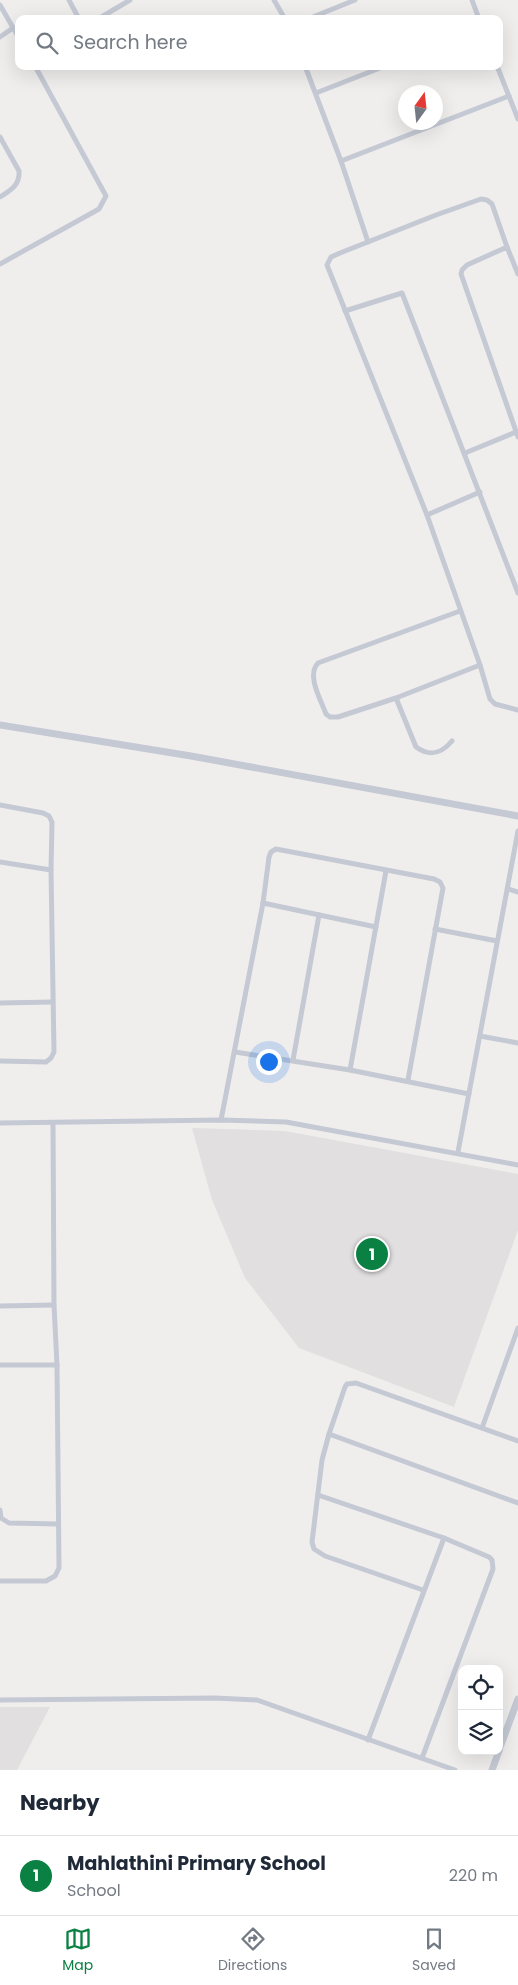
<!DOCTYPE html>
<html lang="en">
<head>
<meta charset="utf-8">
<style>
	body { margin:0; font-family:Poppins,sans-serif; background:#f2f2f3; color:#1f2937 }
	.controls { position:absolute; right:15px; bottom:15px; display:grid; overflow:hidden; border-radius:10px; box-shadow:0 5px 20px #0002 }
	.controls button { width:45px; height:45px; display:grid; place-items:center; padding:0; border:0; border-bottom:1px solid #e0e1e3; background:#fff; color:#1f2937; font:25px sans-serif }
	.compass { position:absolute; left:398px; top:85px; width:45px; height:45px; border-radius:50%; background:#fff; box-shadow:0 5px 20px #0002; rotate:15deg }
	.you { position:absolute; left:268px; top:1061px; width:18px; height:18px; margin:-12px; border:4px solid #fff; border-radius:50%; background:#1a73e8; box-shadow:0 0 0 8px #1a73e833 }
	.badge { display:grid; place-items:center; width:32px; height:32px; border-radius:50%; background:#0b8043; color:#fff; font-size:16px; font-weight:700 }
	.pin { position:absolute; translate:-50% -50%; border:2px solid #fff; box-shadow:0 1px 5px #0006 }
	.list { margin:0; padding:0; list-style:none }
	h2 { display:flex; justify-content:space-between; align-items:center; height:65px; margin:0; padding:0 20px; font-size:21px }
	h2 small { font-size:16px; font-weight:400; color:#747a83 }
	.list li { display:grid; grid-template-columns:32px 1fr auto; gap:15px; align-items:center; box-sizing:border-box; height:80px; padding:0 20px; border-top:1px solid #e0e1e3 }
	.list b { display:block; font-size:19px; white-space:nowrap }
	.list p { margin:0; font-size:16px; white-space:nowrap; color:#747a83 }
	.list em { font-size:16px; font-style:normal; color:#747a83 }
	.icon { flex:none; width:28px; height:28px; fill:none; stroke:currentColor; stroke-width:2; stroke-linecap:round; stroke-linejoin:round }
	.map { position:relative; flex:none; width:518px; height:1770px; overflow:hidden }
	.search { position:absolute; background:#fff; box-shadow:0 5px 20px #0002; left:15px; right:15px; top:15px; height:55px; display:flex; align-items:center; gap:12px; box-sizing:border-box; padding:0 18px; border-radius:10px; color:#747a83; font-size:19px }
	.sheet { height:145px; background:#fff }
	nav { display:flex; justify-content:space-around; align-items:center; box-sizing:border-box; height:70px; border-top:1px solid #e0e1e3; background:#fff; font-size:14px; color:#747a83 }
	nav a { display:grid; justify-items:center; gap:2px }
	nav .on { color:#0b8043 }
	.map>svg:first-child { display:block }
	.education { fill:#e1dfdf }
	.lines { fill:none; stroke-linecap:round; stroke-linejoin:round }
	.minor { stroke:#c4c9d4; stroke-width:5 }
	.tertiary { stroke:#c4c9d4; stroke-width:7 }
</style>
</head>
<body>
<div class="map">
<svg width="518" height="1770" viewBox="0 0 518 1770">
	<rect width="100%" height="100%" fill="#f0eeed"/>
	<g class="education">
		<polygon points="192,1128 285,1131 518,1174 518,1230 454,1407 299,1348 245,1278 212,1200"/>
		<polygon points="0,1707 50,1707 17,1770 0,1770"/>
	</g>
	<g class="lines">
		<g class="minor">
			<polyline points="69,0 79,19"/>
			<polyline points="274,0 285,19"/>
			<polyline points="472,0 479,19"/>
			<polyline points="0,5 19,38"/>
			<polyline points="98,19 130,0"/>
			<polyline points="308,19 355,0"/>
			<polyline points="0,37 13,28"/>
			<polyline points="305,66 341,161 368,242"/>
			<polyline points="497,66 518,119"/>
			<polyline points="316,93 385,66"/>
			<path d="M0,137L19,171C20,185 11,190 0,197"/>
			<polyline points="341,161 509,96"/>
			<polyline points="507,247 492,204 487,200 481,199 436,215 340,253 331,257 327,265 427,515 480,665 490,699 495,704 518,710"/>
			<polyline points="0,264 99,209 106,196 35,66"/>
			<polyline points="518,274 507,247 467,265 462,270 461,274 518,437"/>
			<polyline points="345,311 402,293 518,593"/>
			<polyline points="465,453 516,432"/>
			<polyline points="427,515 480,492"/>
			<path d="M460,611L318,663C306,675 321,700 326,714L330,717H338L396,698L480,665"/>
			<path d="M396,698L416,747C430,757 441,754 452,741"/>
			<polyline points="0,805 43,813 49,816 52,822 51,870 54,1052 51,1058 46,1062 0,1061"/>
			<polyline points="0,862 51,870"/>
			<polyline points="508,889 518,892"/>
			<polyline points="263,903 376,927"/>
			<polyline points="435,929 497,941"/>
			<polyline points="0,1003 52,1002"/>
			<polyline points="480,1036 518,1043"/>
			<polyline points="235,1052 350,1070 469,1094"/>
			<polyline points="293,1060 319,915"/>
			<polyline points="350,1070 386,871"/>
			<polyline points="221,1120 263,903 269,857 271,852 276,849 434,879 440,882 443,888 408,1080"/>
			<polyline points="0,1123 221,1120 286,1122 518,1165"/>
			<polyline points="458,1152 518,831"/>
			<polyline points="0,1306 54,1305"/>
			<polyline points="0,1365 57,1365"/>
			<polyline points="482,1428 518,1328"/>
			<polyline points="329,1434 518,1503"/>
			<polyline points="318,1495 444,1538 489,1557 492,1560 493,1569 422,1758"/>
			<polyline points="0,1510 1,1518 9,1523 57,1524"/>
			<polyline points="0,1581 46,1581 55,1576 59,1568 57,1365 54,1305 53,1123"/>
			<polyline points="423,1590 325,1556 314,1549 312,1542 322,1460 329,1434 345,1387 347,1384 356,1383 518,1441"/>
			<polyline points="0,1700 215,1698 257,1700 455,1770"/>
			<polyline points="368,1740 444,1538"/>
		</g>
		<g class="tertiary">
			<polyline points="0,725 191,756 518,816"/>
			<polyline points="499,1750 518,1699"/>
			<polyline points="492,1770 499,1751"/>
		</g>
	</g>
</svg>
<div class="controls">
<button><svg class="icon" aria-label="locate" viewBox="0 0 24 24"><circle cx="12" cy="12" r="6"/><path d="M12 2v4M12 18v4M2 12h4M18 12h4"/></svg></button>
<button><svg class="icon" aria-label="layers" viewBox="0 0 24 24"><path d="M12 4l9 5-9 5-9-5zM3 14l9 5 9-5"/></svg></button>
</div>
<svg class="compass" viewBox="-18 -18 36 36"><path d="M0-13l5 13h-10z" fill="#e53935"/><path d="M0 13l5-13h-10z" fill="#747a83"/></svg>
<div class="you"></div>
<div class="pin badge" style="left:372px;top:1254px">1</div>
<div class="search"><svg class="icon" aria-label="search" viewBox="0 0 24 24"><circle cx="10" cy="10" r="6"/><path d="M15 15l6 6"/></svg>Search here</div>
</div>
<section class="sheet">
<h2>Nearby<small></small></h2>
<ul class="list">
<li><span class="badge">1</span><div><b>Mahlathini Primary School</b><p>School</p></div><em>220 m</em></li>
</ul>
</section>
<nav>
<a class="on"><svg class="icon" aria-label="map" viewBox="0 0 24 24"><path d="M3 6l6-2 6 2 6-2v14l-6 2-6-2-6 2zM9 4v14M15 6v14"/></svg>Map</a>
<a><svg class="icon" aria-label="directions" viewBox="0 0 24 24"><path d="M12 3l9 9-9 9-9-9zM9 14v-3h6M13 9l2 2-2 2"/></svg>Directions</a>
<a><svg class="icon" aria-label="saved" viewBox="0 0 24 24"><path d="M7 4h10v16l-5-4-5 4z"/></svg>Saved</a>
</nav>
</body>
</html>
